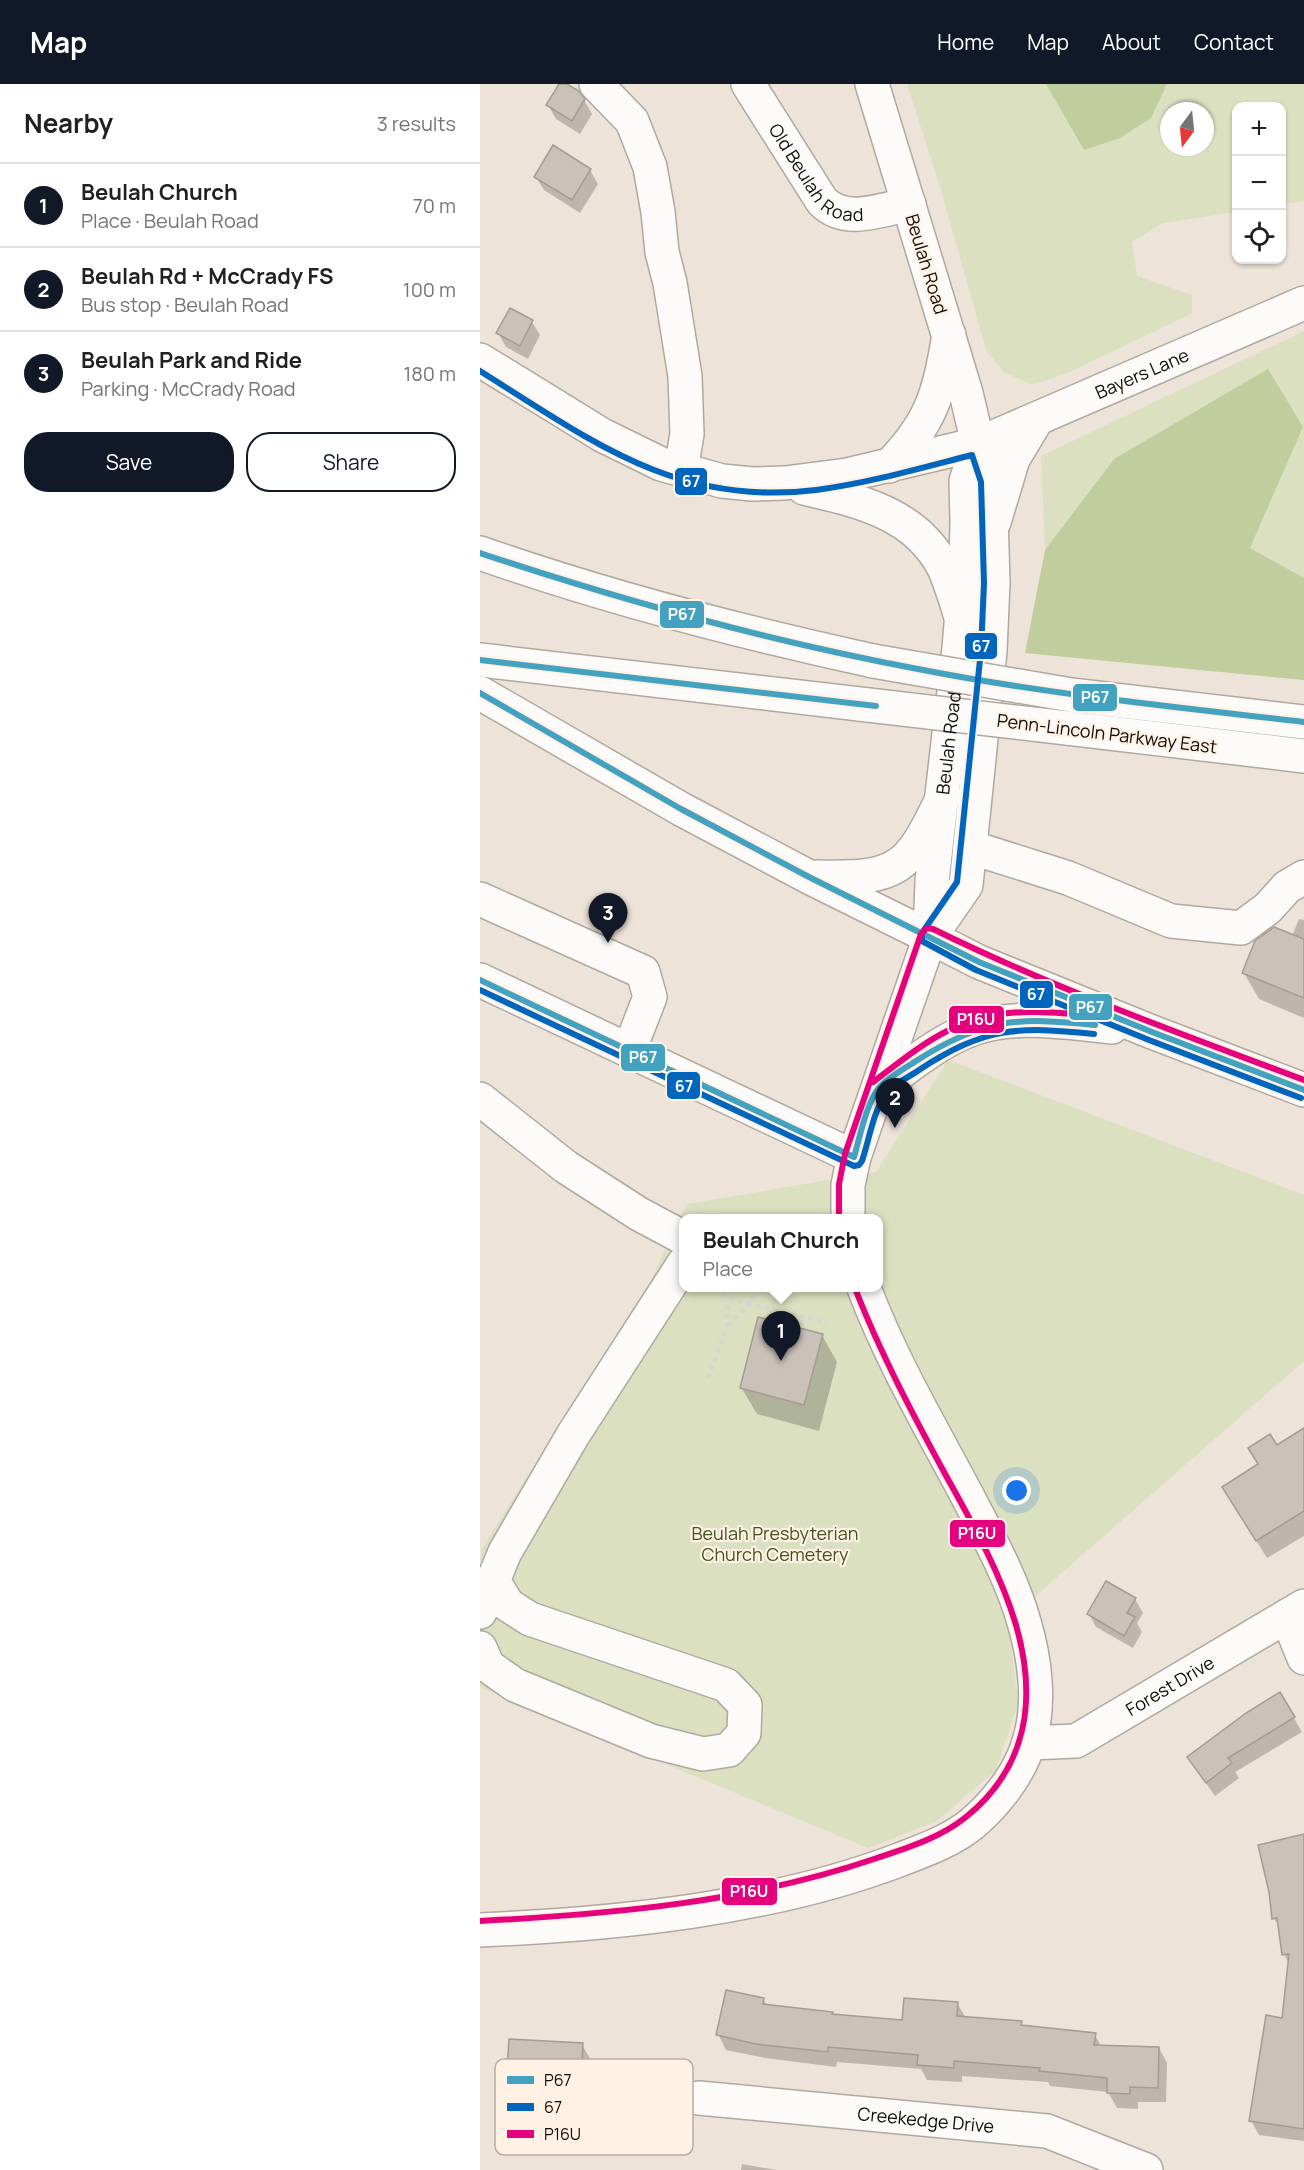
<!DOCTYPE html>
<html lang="en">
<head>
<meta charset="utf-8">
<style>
	body { margin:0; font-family:Manrope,sans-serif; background:#f6f6f6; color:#202124 }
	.controls { position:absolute; right:18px; top:18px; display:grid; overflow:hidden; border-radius:12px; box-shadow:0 2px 4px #0004 }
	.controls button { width:54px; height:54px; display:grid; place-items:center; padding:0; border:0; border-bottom:2px solid #e0e0e0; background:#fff; color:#202124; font:30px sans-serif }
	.compass { position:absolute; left:680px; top:18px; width:54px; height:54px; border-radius:50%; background:#fff; box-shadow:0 2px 4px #0004; rotate:195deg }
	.you { position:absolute; left:537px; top:1407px; width:21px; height:21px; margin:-15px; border:4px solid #fff; border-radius:50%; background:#1a73e8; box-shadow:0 0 0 9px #1a73e833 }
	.badge { display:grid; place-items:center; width:39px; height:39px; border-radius:50%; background:#111827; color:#fff; font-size:20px; font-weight:700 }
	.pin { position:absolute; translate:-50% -50px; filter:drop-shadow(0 2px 3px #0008) }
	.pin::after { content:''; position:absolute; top:32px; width:21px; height:18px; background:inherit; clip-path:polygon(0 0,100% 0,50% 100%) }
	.popup { position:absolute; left:199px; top:1130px; width:204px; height:78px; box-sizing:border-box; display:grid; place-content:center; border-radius:12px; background:#fff; filter:drop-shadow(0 2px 4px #0005); font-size:20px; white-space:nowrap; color:#757577 }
	.popup b { font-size:22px; color:#202124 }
	.popup::after { content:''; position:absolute; left:50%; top:100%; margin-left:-12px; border:12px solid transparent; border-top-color:#fff }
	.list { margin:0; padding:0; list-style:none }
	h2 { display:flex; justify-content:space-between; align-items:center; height:78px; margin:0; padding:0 24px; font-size:26px }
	h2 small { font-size:20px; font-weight:400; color:#757577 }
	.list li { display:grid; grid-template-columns:39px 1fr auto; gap:18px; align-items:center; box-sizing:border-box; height:84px; padding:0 24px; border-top:2px solid #e0e0e0 }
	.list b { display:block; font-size:22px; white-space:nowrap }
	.list p { margin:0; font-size:20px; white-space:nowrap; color:#757577 }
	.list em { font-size:20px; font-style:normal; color:#757577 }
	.actions { display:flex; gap:12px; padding:18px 24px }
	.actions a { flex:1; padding:14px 0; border:2px solid #111827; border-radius:24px; text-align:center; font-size:21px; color:#111827 }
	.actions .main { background:#111827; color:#fff }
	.icon { flex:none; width:33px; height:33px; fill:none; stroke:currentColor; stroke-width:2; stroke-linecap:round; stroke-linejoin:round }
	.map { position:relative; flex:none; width:824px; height:2086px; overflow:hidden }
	header { display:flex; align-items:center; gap:36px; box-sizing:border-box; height:84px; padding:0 30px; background:#111827; color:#fff }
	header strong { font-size:28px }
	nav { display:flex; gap:33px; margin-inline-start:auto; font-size:21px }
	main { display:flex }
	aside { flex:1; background:#fff }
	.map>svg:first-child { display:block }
	.green { fill:#dae0c0; fill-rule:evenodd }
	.forest { fill:#c0cd9c }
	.shadow { fill:#0003 }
	.building { fill:#cac1b9; stroke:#a49c93; stroke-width:1.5 }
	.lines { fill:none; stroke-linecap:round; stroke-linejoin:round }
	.minor-casing { stroke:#b0a89f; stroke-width:36 }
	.major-casing { stroke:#b0a89f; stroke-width:36 }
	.highway-casing { stroke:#b0a89f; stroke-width:36 }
	.path { stroke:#d9d5d2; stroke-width:4; stroke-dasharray:4.5 4.5; stroke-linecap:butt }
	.minor { stroke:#fcfbf9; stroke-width:33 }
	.major { stroke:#fcfbf9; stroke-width:33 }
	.highway { stroke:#fcfbf9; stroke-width:33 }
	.highway-bridge-casing { stroke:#b0a89f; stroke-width:36; stroke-linecap:butt }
	.highway-bridge { stroke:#fcfbf9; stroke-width:33 }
	.bus-1-casing { stroke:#fff2e5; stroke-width:10 }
	.bus-2-casing { stroke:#fff2e5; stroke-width:10 }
	.bus-3-casing { stroke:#fff2e5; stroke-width:10 }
	.bus-1 { stroke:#43a2bf; stroke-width:6 }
	.bus-2 { stroke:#0065bd; stroke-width:6 }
	.bus-3 { stroke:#e5007d; stroke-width:6 }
	.labels { text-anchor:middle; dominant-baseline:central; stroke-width:4.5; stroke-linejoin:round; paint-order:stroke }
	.street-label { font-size:18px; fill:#120b05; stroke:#fff2e5 }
	.park-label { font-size:18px; fill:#40551d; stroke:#fff2e5 }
	.key { fill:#fff2e5; stroke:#b8ada2; stroke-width:1.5 }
	.key-label { font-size:16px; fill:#120b05 }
	.line-badge { stroke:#fff2e5; stroke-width:2 }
	.badge-label { font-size:16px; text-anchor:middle; font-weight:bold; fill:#fff }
</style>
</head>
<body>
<header>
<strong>Map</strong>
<nav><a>Home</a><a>Map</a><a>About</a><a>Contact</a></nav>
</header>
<main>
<aside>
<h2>Nearby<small>3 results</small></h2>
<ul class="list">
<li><span class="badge">1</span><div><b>Beulah Church</b><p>Place · Beulah Road</p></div><em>70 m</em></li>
<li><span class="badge">2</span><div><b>Beulah Rd + McCrady FS</b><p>Bus stop · Beulah Road</p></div><em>100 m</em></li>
<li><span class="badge">3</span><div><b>Beulah Park and Ride</b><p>Parking · McCrady Road</p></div><em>180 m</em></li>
</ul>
<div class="actions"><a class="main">Save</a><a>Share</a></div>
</aside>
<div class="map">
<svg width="824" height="2086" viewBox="0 0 824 2086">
	<rect width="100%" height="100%" fill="#eee3d8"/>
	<g class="green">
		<path d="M427,0H566L604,66L671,34L687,0H824V117L802,120V22H756V128L683,139L652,158L657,192L712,211V229L590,288L552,301L524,288L506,266L461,106ZM689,27H725V63H689Z"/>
		<polygon points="824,247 824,494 770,464 823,343 634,375 565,466 561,372"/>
		<path d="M468,976L824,1111V1277L528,1536L538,1619L516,1686L457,1737L388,1764L0,1603L1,1466L172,1194L207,1120L396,1088ZM204,1134H398V1204H204Z"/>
	</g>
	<g class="forest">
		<polygon points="566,0 687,0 671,34 640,54 604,66"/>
		<polygon points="788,285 823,343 770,464 824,494 824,596 545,569 565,466 634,375"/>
	</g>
	<g class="shadow">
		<polygon points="81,0 84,0 104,16 112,30 100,50 76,35 68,21"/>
		<polygon points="110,86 118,100 100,129 64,106 56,93"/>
		<polygon points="30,226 52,238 60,251 48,275 26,263 18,249"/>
		<polygon points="819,835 824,836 824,934 779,915 764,889 812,852"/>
		<polygon points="342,1251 357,1278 339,1347 277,1330 261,1303"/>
		<polygon points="824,1346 824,1452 787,1474 754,1421 779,1381 797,1363"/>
		<polygon points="655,1515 663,1529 657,1539 662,1548 653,1564 616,1543 609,1530"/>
		<polygon points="800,1610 822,1648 755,1688 759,1694 735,1712 708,1673"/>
		<polygon points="824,1752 824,2057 779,2051 771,2037 804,1936 809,1880 804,1870 800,1845 794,1834"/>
		<polygon points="283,1915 287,1922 352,1929 353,1931 424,1937 477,1919 486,1934 541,1938 543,1943 615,1951 621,1962 679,1964 687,1979 686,2018 658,2018 658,2025 637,2024 628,2008 570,2002 568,1998 482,1992 482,1998 447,1996 441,1985 357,1978 356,1983 285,1974 246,1966 238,1950"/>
		<polygon points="102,1961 114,1981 112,2024 39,2019 27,1998"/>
		<polygon points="262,2080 296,2086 261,2086"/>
	</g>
	<g class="building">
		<polygon points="79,0 87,0 99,7 105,15 92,37 66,21"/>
		<polygon points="73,61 111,85 92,116 54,93"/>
		<polygon points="30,224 53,236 40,262 16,249"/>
		<polygon points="794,843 824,855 824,914 762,889 775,857"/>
		<polygon points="278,1233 343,1250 324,1321 260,1304"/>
		<polygon points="824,1344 824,1427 776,1457 742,1403 778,1380 768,1364 790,1350 797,1361"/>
		<polygon points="626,1497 656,1514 647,1529 655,1533 644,1552 607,1530"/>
		<polygon points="800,1608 815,1633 748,1674 752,1679 726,1699 707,1673 766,1629"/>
		<polygon points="824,1750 824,2045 769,2037 786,1931 802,1934 809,1870 802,1871 797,1834 792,1835 789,1808 778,1761"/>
		<polygon points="246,1906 284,1914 283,1920 353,1928 352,1930 422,1936 424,1914 478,1918 477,1932 542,1937 541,1941 616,1949 614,1961 679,1963 678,2004 650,2003 650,2010 627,2009 627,1994 559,1987 560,1984 474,1977 474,1984 437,1981 438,1971 348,1963 348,1968 276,1960 236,1951"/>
		<polygon points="29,1955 103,1959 101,2003 26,1999"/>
	</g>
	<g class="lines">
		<g class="minor-casing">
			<g id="minor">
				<polyline points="116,0 152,37 170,83 178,128 182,168 190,199 205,292 207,350 201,386"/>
				<path id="s1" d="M268,0L342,117C365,141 400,126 429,120"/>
				<path id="s2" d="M0,276L122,351L181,380L242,397L272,400L305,399L367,391L498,360L824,219"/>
				<path d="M409,382C452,338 459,310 469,251"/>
				<path d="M324,404C379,417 436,429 464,484C471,500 476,517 481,533"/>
				<polyline points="514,438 533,375 557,335"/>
				<polyline points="490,763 588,794 691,837 761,844 788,824 807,803 824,793"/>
				<polyline points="0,815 163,888 170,913 149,967"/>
				<polyline points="0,896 374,1073"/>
				<polyline points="0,1015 86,1083 159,1130 204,1154"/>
				<polyline points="0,1528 25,1468 93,1351 204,1179"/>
				<polyline points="807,1532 824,1574"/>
				<polyline points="0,1564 8,1582 35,1601 171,1657 223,1670 249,1666 264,1649 265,1621 246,1601 50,1535 28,1521 12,1495"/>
				<path id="s3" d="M549,1659L596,1657L824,1522"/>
				<path id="s4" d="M219,2014L567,2047L666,2086"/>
			</g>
		</g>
		<g class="major-casing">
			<g id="major">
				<path id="s5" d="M450,853L452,797L479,564L486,481L487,437L486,397L498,360"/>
				<polyline points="450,853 499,878 672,948 824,1006"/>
				<path d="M398,1005C425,985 452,963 482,949C529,928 583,938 632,943"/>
				<polyline points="368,1134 368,1101 374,1073 450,853 486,801 510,567 513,499 510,396 498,360 486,309 392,0"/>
				<path d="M0,1846C137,1840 290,1825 419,1776C445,1766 471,1757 493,1739C517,1718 540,1689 549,1658C561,1620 555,1575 544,1538C532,1495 510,1456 490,1417C453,1347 412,1278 384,1204"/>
			</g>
		</g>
		<g class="highway-casing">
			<g id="highway">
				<path d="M0,469C129,514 260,548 393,577"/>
				<polyline points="0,576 388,621"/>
				<polyline points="0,609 201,725 329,793 450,853"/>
				<polyline points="591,611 824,638"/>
				<polyline points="587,644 824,672"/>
				<path d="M337,793C419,795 428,786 463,713"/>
			</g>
		</g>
		<g class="path">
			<polyline points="235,1204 248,1214 347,1239"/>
			<polyline points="248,1241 271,1220 275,1204"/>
			<polyline points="228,1294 247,1242 248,1214"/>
		</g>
		<use href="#minor" class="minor"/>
		<use href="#major" class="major"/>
		<use href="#highway" class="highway"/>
		<g class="highway-bridge-casing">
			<g id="highway-bridge">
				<polyline points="393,577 591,611"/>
				<polyline points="388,621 587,644"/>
			</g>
		</g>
		<use href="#highway-bridge" class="highway-bridge"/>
		<g class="bus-1-casing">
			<g id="bus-1">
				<path d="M0,469C144,517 289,557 438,585C565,610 695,623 824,638"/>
				<polyline points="0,576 396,622"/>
				<polyline points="0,609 201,725 329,793 499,878 672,948 824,1006"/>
				<path d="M0,896L374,1073C380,1053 386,1020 399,1004C408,993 424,985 436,977C503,934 538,933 615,941"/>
			</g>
		</g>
		<g class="bus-2-casing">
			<g id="bus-2">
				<path d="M0,287C112,357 196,423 336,406C389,399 441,384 492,371L501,398L504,499L501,566L477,798L442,849V857L496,886L669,956L821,1014"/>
				<path d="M0,906L374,1082L379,1081L382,1077C389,1056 393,1029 405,1011C412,1000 428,994 439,986C505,943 537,942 614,950"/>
			</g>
		</g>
		<g class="bus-3-casing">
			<g id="bus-3">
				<path d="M393,998C417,980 441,960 469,946C516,922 566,927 617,932"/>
				<path d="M359,1134V1100L365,1070L441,850L447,844L453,845C573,904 699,949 824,996"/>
				<path d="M0,1837C134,1830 269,1818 397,1774C427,1764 460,1754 486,1733C548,1683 557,1614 536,1541C520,1487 491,1437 464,1388C432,1329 401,1270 376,1207"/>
			</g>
		</g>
		<use href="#bus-1" class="bus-1"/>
		<use href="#bus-2" class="bus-2"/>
		<use href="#bus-3" class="bus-3"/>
	</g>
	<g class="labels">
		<g class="street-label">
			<text stroke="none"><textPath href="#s1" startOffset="116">Old Beulah Road</textPath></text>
			<text transform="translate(447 180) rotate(73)">Beulah Road</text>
			<text stroke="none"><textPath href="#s2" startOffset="711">Bayers Lane</textPath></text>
			<text transform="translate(627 649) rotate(7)">Penn-Lincoln Parkway East</text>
			<text stroke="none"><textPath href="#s5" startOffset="195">Beulah Road</textPath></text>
			<text stroke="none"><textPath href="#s3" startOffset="156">Forest Drive</textPath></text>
			<text stroke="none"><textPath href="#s4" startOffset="228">Creekedge Drive</textPath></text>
		</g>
		<g class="park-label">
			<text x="295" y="1449">Beulah Presbyterian<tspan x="295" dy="21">Church Cemetery</tspan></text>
		</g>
	</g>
	<rect x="15" y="1975" width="198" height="96" rx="9" class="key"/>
	<rect x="27" y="1992" width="27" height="8" fill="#43a2bf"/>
	<rect x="27" y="2019" width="27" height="8" fill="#0065bd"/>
	<rect x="27" y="2046" width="27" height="8" fill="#e5007d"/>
	<g class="key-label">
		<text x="64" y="2002">P67</text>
		<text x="64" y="2029">67</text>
		<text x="64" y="2056">P16U</text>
	</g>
	<g class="line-badge">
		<rect x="194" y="383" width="34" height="29" rx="6" fill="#0065bd"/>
		<rect x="179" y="516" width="46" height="29" rx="6" fill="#43a2bf"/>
		<rect x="484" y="548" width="34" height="28" rx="6" fill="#0065bd"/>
		<rect x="592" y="599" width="46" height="29" rx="6" fill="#43a2bf"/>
		<rect x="539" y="896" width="35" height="29" rx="6" fill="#0065bd"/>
		<rect x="588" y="909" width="45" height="28" rx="6" fill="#43a2bf"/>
		<rect x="468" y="921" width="57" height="29" rx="6" fill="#e5007d"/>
		<rect x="140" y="959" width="46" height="29" rx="6" fill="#43a2bf"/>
		<rect x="186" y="987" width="35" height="29" rx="6" fill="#0065bd"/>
		<rect x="469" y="1435" width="57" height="29" rx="6" fill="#e5007d"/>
		<rect x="241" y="1793" width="57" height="29" rx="6" fill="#e5007d"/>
	</g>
	<g class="badge-label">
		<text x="211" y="403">67</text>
		<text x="202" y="536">P67</text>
		<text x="501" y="568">67</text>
		<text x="615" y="619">P67</text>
		<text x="556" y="916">67</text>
		<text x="610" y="929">P67</text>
		<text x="496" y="941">P16U</text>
		<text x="163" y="979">P67</text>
		<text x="204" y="1008">67</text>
		<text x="497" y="1455">P16U</text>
		<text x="269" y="1813">P16U</text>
	</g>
</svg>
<div class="controls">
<button>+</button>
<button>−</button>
<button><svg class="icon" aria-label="locate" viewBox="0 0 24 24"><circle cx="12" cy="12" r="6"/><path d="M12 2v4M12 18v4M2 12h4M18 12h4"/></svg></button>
</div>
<svg class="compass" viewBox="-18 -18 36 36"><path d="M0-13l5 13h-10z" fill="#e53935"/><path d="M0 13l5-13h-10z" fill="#757577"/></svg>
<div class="you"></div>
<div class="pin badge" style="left:301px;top:1277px">1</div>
<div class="popup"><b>Beulah Church</b>Place</div>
<div class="pin badge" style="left:415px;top:1044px">2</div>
<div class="pin badge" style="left:128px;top:859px">3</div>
</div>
</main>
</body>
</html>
